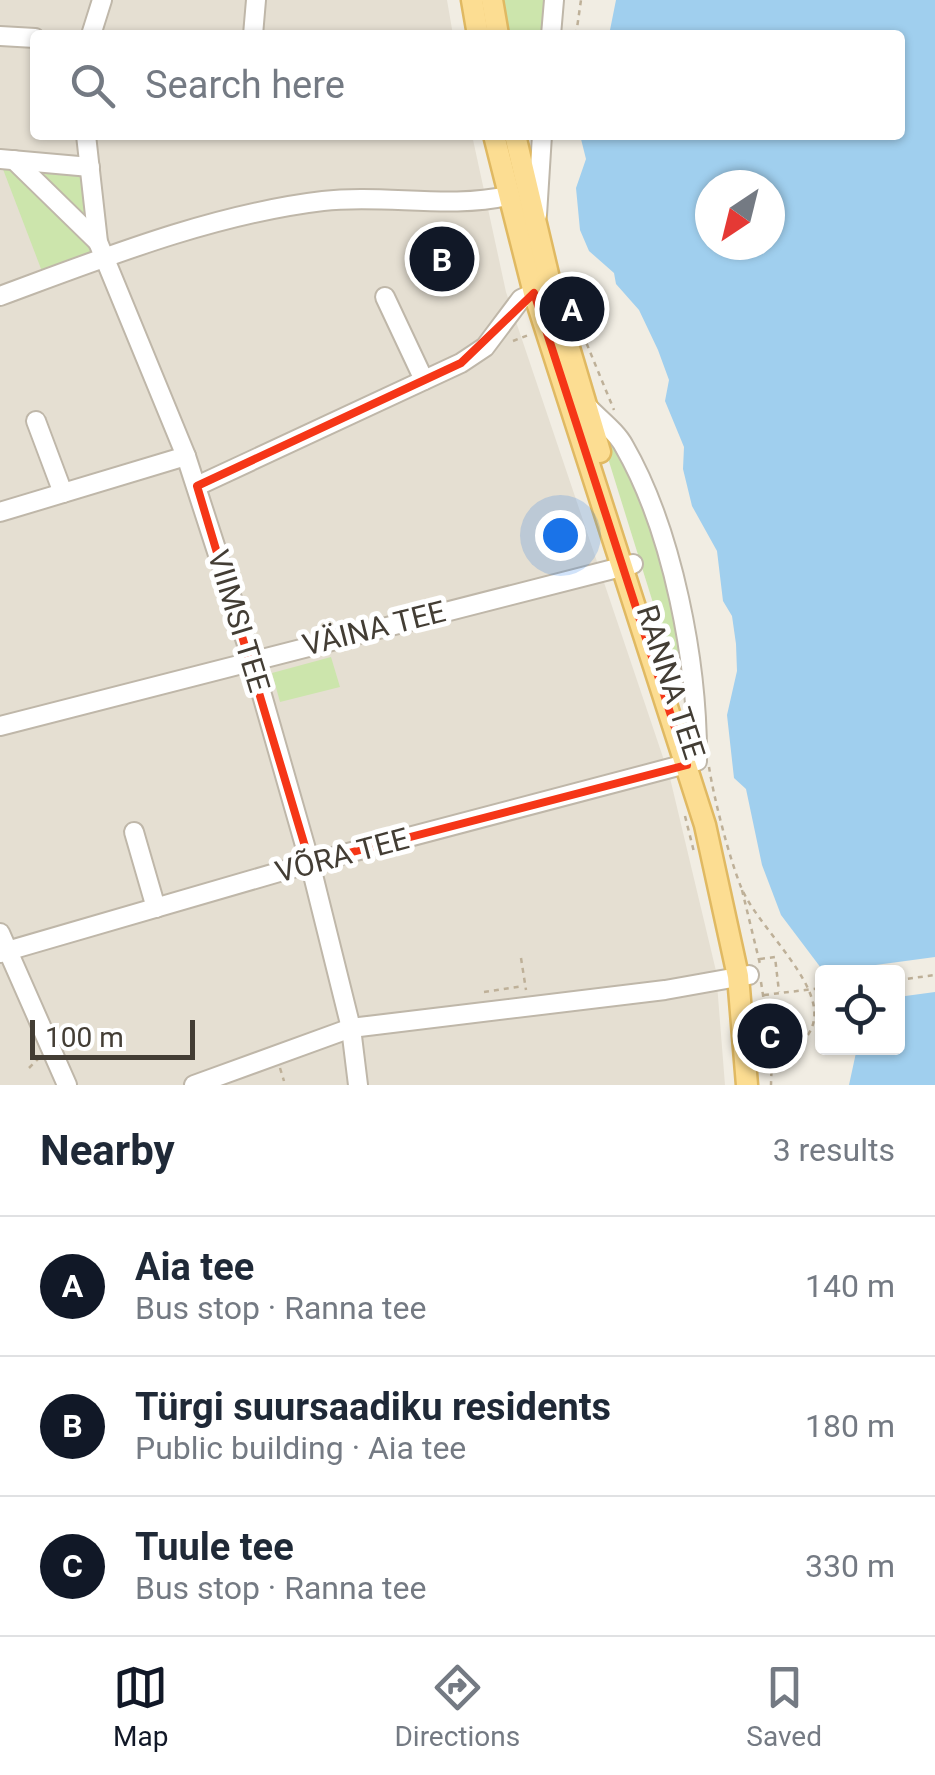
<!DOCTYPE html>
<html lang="en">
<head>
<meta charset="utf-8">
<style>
	body { margin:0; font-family:Roboto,sans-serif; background:#f6f6f7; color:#1f2937 }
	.controls { position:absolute; right:30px; bottom:30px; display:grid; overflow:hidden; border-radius:10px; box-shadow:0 2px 8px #0004 }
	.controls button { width:90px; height:90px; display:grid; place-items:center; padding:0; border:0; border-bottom:2px solid #e0e1e3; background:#fff; color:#1f2937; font:50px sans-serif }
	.compass { position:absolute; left:695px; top:170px; width:90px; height:90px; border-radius:50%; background:#fff; box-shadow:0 2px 8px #0004; rotate:215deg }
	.scale { position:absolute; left:30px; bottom:25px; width:165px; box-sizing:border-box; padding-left:10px; border:5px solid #433d34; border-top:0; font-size:28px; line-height:35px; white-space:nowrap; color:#433d34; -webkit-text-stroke:8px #fff; paint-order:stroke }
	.you { position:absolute; left:560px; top:535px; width:35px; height:35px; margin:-25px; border:8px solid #fff; border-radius:50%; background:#1a73e8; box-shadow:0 0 0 15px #1a73e833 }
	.badge { display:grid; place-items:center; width:65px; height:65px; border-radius:50%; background:#111827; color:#fff; font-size:32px; font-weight:700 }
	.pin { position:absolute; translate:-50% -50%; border:5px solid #fff; box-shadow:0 2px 10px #0006 }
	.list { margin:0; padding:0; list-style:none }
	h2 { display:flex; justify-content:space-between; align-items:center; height:130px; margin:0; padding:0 40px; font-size:42px }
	h2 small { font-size:32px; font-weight:400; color:#747a83 }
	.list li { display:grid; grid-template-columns:65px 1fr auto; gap:30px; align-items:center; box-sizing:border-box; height:140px; padding:0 40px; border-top:2px solid #e0e1e3 }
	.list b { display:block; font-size:38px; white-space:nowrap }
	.list p { margin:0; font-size:32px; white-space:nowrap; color:#747a83 }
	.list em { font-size:32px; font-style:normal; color:#747a83 }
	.icon { flex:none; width:55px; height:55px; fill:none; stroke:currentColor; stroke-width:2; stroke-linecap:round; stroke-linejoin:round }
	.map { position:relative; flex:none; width:935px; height:1085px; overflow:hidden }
	.search { position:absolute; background:#fff; box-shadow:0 2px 8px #0004; left:30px; right:30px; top:30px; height:110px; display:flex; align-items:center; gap:25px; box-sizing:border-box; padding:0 35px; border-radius:10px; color:#747a83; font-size:38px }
	.sheet { height:550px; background:#fff }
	nav { display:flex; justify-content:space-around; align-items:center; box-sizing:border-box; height:140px; border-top:2px solid #e0e1e3; background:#fff; font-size:28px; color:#747a83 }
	nav a { display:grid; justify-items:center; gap:5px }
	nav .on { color:#111827 }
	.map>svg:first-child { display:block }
	.residential { fill:#e5dfd2 }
	.green { fill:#cce5ac }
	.water { fill:#a0cfee; fill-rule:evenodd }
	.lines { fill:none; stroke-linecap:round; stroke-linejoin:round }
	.minor-casing { stroke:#bfb7a9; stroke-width:22 }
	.major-casing { stroke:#e0b962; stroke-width:25 }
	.path { stroke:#beb098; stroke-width:2.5; stroke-dasharray:5 5; stroke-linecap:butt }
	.minor { stroke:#fff; stroke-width:18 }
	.major { stroke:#fcdd92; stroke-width:20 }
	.marked { fill:none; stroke:#f53617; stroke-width:8; stroke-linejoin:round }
	.labels { text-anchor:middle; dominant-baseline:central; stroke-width:10; stroke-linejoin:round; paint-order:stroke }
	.street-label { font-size:30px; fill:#433d34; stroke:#fff }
</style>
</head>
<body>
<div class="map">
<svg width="935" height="1085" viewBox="0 0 935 1085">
	<rect width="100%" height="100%" fill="#f1ede3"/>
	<polygon class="residential" points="0,0 447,0 453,35 35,35 35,135 472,135 506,292 670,778 716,971 725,1085 0,1085"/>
	<g class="green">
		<polygon points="499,0 546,0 543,35 505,35"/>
		<polygon points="1,164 82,175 95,254 43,274"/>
		<path d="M607,435C654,493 669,590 683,661L677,668L672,664L602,439Z"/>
		<polygon points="331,657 340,687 280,702 272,673"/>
	</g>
	<g class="water">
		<path d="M616,0H935V957L824,972L781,915L762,865L746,789L734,778L727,715L737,671L736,644L732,616L723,601L717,551L692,506L683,469L684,447L665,401L669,380L658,350L639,310L616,284L614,273L589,251L580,230L576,188L586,159L580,135H900V35H609ZM710,185H770V245H710Z"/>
		<polygon points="935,992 935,1085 849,1085 857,1048 898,1048 898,997"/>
	</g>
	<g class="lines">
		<g class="minor-casing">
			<g id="minor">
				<polyline points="91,35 102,0"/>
				<polyline points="253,35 256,0"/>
				<polyline points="551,35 554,0"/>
				<polyline points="0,36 35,38"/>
				<polyline points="86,135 98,242 186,456 252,660 310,863 351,1028 358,1085"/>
				<polyline points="0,159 90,167"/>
				<polyline points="14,160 98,242"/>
				<polyline points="537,215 542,135"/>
				<path d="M0,296C103,258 213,214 323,201C381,194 451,209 507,196"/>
				<polyline points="385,297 424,380"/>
				<polyline points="36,421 63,493"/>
				<polyline points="197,486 461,363 485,347 521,299 534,293"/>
				<polyline points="0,512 186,456"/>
				<polyline points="0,726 633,564"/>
				<polyline points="134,832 156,908"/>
				<polyline points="0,933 67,1085"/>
				<path d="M0,953L310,863L697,761C698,664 673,531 624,446C616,431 599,419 587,406"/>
				<polyline points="194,1085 351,1028 665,990 749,975"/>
			</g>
		</g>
		<g class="major-casing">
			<g id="major">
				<polyline points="472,0 478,35"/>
				<polyline points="492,0 498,35"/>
				<polyline points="494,135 534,293 705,825 738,976 747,1085"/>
				<polyline points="515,135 551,287 600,452"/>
			</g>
		</g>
		<g class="path">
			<polyline points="576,35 581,0"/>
			<polyline points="579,325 614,410"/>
			<polyline points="513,341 531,334"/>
			<path d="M709,767C714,799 729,857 741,887C765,944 873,1019 772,1060"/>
			<polyline points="685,816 694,852"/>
			<polyline points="742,890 760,964"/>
			<polyline points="521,958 526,990"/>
			<polyline points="760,959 775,957 779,992"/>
			<polyline points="898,980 935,975"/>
			<polyline points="761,982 772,1054 771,1085"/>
			<polyline points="484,992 523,986"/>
			<polyline points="764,995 822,988"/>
			<polyline points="29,1068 39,1058"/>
			<polyline points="280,1068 284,1081"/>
		</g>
		<use href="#minor" class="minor"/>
		<use href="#major" class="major"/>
	</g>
	<path class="marked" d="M534,293L687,765L310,863L197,486L461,363Z"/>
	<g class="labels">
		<g class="street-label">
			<text transform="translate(239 621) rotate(73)">VIIMSI TEE</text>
			<text transform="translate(374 628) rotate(-14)">VÄINA TEE</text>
			<text transform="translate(671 682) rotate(72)">RANNA TEE</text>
			<text transform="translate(342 855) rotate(-15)">VÕRA TEE</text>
		</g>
	</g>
</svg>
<div class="controls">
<button><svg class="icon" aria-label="locate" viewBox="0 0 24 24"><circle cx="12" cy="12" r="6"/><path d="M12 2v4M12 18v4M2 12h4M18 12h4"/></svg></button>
</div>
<svg class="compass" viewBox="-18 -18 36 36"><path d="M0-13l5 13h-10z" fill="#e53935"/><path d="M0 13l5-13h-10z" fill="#747a83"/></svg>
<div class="scale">100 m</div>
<div class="you"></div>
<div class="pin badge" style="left:572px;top:309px">A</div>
<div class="pin badge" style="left:442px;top:259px">B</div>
<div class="pin badge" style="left:770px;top:1036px">C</div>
<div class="search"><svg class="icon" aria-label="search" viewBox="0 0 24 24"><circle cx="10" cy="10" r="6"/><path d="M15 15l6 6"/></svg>Search here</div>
</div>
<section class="sheet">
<h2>Nearby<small>3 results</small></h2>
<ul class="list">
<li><span class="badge">A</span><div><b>Aia tee</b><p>Bus stop · Ranna tee</p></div><em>140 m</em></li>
<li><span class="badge">B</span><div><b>Türgi suursaadiku residents</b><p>Public building · Aia tee</p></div><em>180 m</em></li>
<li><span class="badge">C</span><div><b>Tuule tee</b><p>Bus stop · Ranna tee</p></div><em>330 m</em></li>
</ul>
</section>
<nav>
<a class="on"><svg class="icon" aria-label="map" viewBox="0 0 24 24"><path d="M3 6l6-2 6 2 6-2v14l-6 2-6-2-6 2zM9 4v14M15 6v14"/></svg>Map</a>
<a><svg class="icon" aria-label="directions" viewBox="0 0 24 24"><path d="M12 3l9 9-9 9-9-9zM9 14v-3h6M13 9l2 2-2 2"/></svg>Directions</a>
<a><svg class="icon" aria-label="saved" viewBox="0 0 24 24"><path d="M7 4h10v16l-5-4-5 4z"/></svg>Saved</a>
</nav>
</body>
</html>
